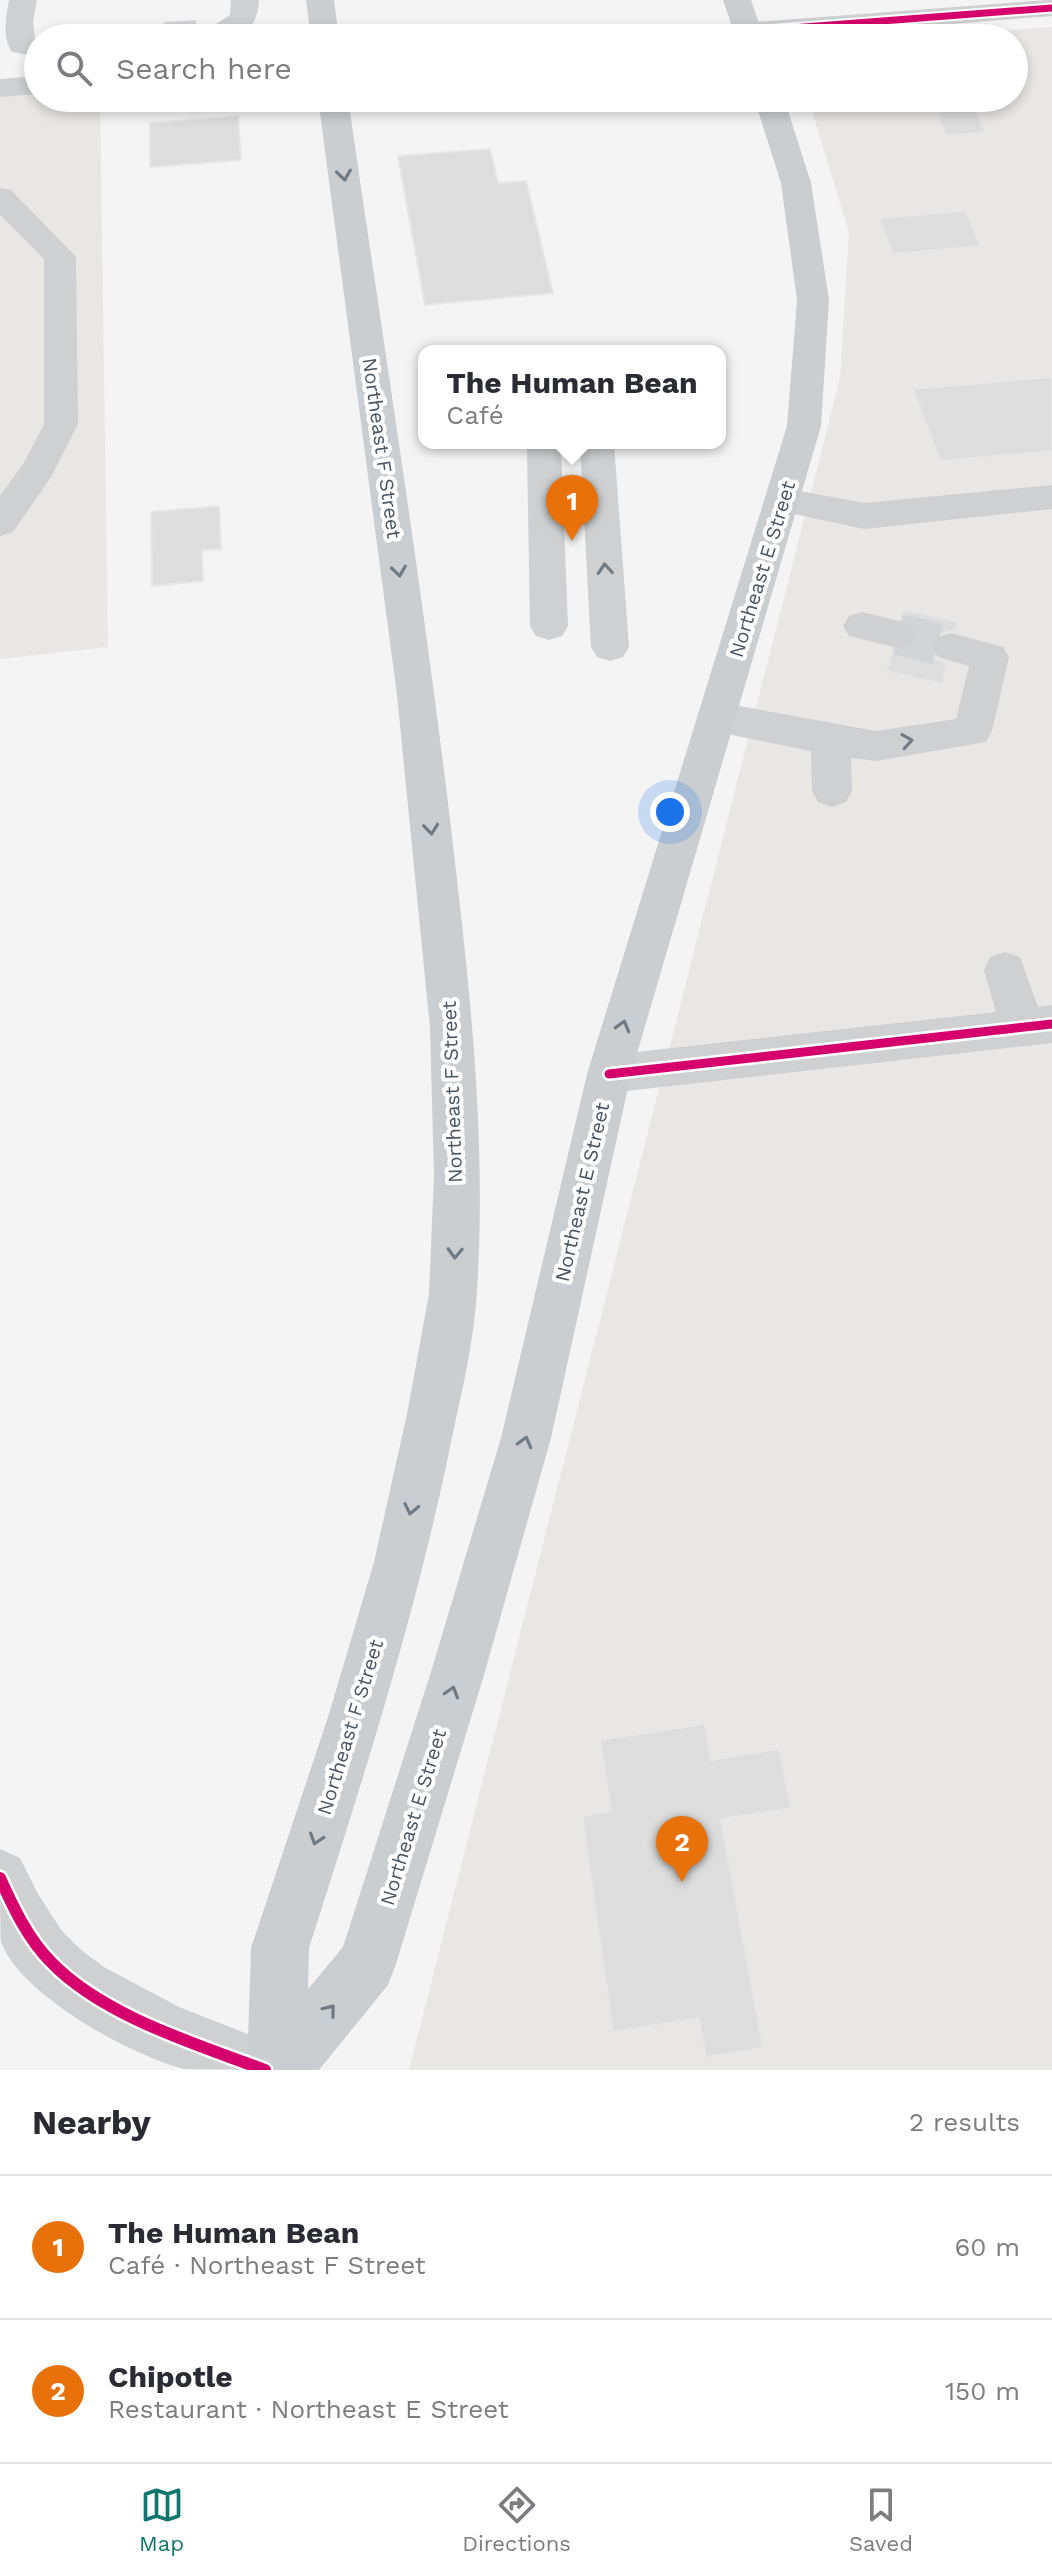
<!DOCTYPE html>
<html lang="en">
<head>
<meta charset="utf-8">
<style>
	body { margin:0; font-family:"Work Sans",sans-serif; background:#f2f2f3; color:#2b2b33 }
	.you { position:absolute; left:670px; top:812px; width:28px; height:28px; margin:-20px; border:6px solid #fff; border-radius:50%; background:#1a73e8; box-shadow:0 0 0 12px #1a73e833 }
	.badge { display:grid; place-items:center; width:52px; height:52px; border-radius:50%; background:#0f766e; color:#fff; font-size:26px; font-weight:700 }
	.pin { position:absolute; translate:-50% -66px; filter:drop-shadow(0 2px 4px #0008) }
	.pin::after { content:''; position:absolute; top:42px; width:28px; height:24px; background:inherit; clip-path:polygon(0 0,100% 0,50% 100%) }
	.popup { position:absolute; left:418px; top:345px; width:308px; height:104px; box-sizing:border-box; display:grid; place-content:center; border-radius:16px; background:#fff; filter:drop-shadow(0 2px 6px #0005); font-size:26px; white-space:nowrap; color:#7c7c81 }
	.popup b { font-size:30px; color:#2b2b33 }
	.popup::after { content:''; position:absolute; left:50%; top:100%; margin-left:-16px; border:16px solid transparent; border-top-color:#fff }
	.list { margin:0; padding:0; list-style:none }
	h2 { display:flex; justify-content:space-between; align-items:center; height:104px; margin:0; padding:0 32px; font-size:34px }
	h2 small { font-size:26px; font-weight:400; color:#7c7c81 }
	.list li { display:grid; grid-template-columns:52px 1fr auto; gap:24px; align-items:center; box-sizing:border-box; height:144px; padding:0 32px; border-top:2px solid #e1e1e2 }
	.list b { display:block; font-size:30px; white-space:nowrap }
	.list p { margin:0; font-size:26px; white-space:nowrap; color:#7c7c81 }
	.list em { font-size:26px; font-style:normal; color:#7c7c81 }
	.icon { flex:none; width:44px; height:44px; fill:none; stroke:currentColor; stroke-width:2; stroke-linecap:round; stroke-linejoin:round }
	.map { position:relative; flex:none; width:1052px; height:2070px; overflow:hidden }
	.search { position:absolute; background:#fff; box-shadow:0 4px 12px #0003; left:24px; right:24px; top:24px; height:88px; display:flex; align-items:center; gap:20px; box-sizing:border-box; padding:0 28px; border-radius:44px; color:#7c7c81; font-size:30px }
	.sheet { height:392px; background:#fff }
	nav { display:flex; justify-content:space-around; align-items:center; box-sizing:border-box; height:112px; border-top:2px solid #e1e1e2; background:#fff; font-size:22px; color:#7c7c81 }
	nav a { display:grid; justify-items:center; gap:4px }
	nav .on { color:#0f766e }
	.map>svg:first-child { display:block }
	.commercial { fill:#e8e7e3 }
	.building { fill:#ddddde; stroke:#e5e6e7; stroke-width:2 }
	.lines { fill:none; stroke-linecap:round; stroke-linejoin:round }
	.minor-tunnel-far1 { stroke:#d2d4d7; stroke-width:32; stroke-dasharray:32 16; stroke-linecap:butt }
	.minor-tunnel { stroke:#d2d4d7; stroke-width:41; stroke-dasharray:41 20; stroke-linecap:butt }
	.minor { fill:#ced0d2; fill-rule:evenodd }
	.major { fill:#caced1; fill-rule:evenodd }
	.cycleway-far2-casing { stroke:#fff; stroke-width:11 }
	.cycleway-far1-casing { stroke:#fff; stroke-width:14 }
	.cycleway-casing { stroke:#fff; stroke-width:17 }
	.cycleway-far2 { stroke:#d6006c; stroke-width:7 }
	.cycleway-far1 { stroke:#d6006c; stroke-width:9 }
	.cycleway { stroke:#d6006c; stroke-width:12 }
	.oneway { stroke:#707a83 }
	.oneway2 { stroke:#727b83 }
	.labels { text-anchor:middle; dominant-baseline:central; stroke-width:8; stroke-linejoin:round; paint-order:stroke }
	.street-label { font-size:20px; fill:#4a5661; stroke:#fff }
</style>
</head>
<body>
<div class="map">
<svg width="1052" height="2070" viewBox="0 0 1052 2070">
	<rect width="100%" height="100%" fill="#f4f4f4"/>
	<g class="commercial">
		<polygon points="1052,27 1052,2070 409,2070 840,378 849,232 808,98 1014,98 1014,38 901,38"/>
		<polygon points="38,94 38,98 100,98 108,647 0,659 0,97"/>
	</g>
	<g class="building">
		<polygon points="931,98 971,98 985,133 946,135"/>
		<polygon points="238,116 241,160 150,167 150,123"/>
		<polygon points="490,149 498,183 526,181 553,293 425,305 398,156"/>
		<polygon points="966,211 981,246 893,254 879,218"/>
		<polygon points="1052,377 1052,451 940,461 913,389"/>
		<polygon points="219,506 221,549 202,550 203,581 152,586 151,512"/>
		<polygon points="905,610 958,622 955,631 937,634 929,645 935,659 947,663 942,684 887,671 893,650 912,647 920,636 914,622 902,619"/>
		<polygon points="705,1724 711,1760 779,1749 791,1808 721,1819 763,2048 706,2057 699,2018 613,2032 582,1816 611,1811 600,1740"/>
	</g>
	<g class="lines">
		<polyline class="minor-tunnel-far1" points="165,38 199,36"/>
		<polyline class="minor-tunnel" points="898,634 951,647"/>
		<g class="minor">
			<path d="M9,0H37L33,22L35,39H38V57L12,52C2,37 6,17 9,0Z"/>
			<path d="M231,0H259C257,45 220,38 186,38L189,30L213,26L230,15Z"/>
			<polygon points="1047,0 1052,0 1052,16 772,38 647,38 651,32 661,29"/>
			<polygon points="38,76 38,94 0,97 0,79"/>
			<polygon points="0,188 11,190 76,257 78,424 51,477 13,532 0,536 0,496 24,463 44,424 44,259 0,215"/>
			<polygon points="530,443 558,443 561,449 568,626 562,636 549,640 536,636 530,626 527,449"/>
			<polygon points="580,443 614,444 629,647 623,657 610,661 597,657 591,647"/>
			<polygon points="1052,485 1052,509 864,529 771,509 766,500 771,491 784,488 864,503"/>
			<polygon points="862,612 911,624 917,634 911,644 898,648 849,636 843,626 849,616"/>
			<polygon points="951,633 1003,647 1009,657 992,731 986,742 876,761 851,758 852,791 846,802 832,807 818,802 812,791 811,751 717,732 703,727 697,717 703,707 717,702 876,731 956,719 969,666 938,657 932,647 938,637"/>
			<polygon points="1005,952 1020,957 1038,1007 1052,1005 1052,1043 609,1093 593,1088 587,1074 593,1060 609,1055 996,1012 984,970 990,957"/>
			<path d="M0,1849L20,1858L38,1894L62,1931L81,1950L104,1967L179,2007L286,2049L295,2070C268,2070 207,2070 184,2069C131,2055 21,1996 1,1942C0,1925 0,1870 0,1849Z"/>
		</g>
		<g class="major">
			<polygon points="306,0 334,0 339,38 311,38"/>
			<polygon points="723,0 751,0 764,38 736,38"/>
			<path d="M318,98H348C383,341 422,584 451,828C469,981 487,1135 477,1290C474,1345 459,1403 448,1457C413,1624 361,1785 309,1948L308,1989L343,1947L430,1675L501,1438L587,1074L787,426L797,300L781,183L754,98H784L811,183L829,300L821,426L631,1074L551,1438L484,1675L396,1964L388,1985L319,2070H247L251,1948L329,1714L374,1562L407,1414L429,1294L434,1175L430,1028L397,695Z"/>
		</g>
		<g class="cycleway-far2-casing">
			<polyline id="cycleway-far2" points="661,38 1052,8"/>
		</g>
		<g class="cycleway-far1-casing">
			<polyline id="cycleway-far1" points="609,1074 1052,1024"/>
		</g>
		<g class="cycleway-casing">
			<path id="cycleway" d="M0,1878C13,1907 28,1939 51,1962C103,2016 196,2044 265,2070"/>
		</g>
		<use href="#cycleway-far2" class="cycleway-far2"/>
		<use href="#cycleway-far1" class="cycleway-far1"/>
		<use href="#cycleway" class="cycleway"/>
	</g>
	<defs><path id="oneway-chevron" d="M-2-3.5L2.5 0L-2 3.5" fill="none" stroke-width="1.6" stroke-linecap="round" stroke-linejoin="round" transform="scale(2)"/></defs>
	<g class="oneway">
		<use href="#oneway-chevron" transform="translate(344 175) rotate(82)"/>
		<use href="#oneway-chevron" transform="translate(399 571) rotate(82)"/>
		<use href="#oneway-chevron" transform="translate(431 829) rotate(84)"/>
		<use href="#oneway-chevron" transform="translate(623 1026) rotate(-74)"/>
		<use href="#oneway-chevron" transform="translate(455 1253) rotate(92)"/>
		<use href="#oneway-chevron" transform="translate(525 1442) rotate(-75)"/>
		<use href="#oneway-chevron" transform="translate(411 1509) rotate(102)"/>
		<use href="#oneway-chevron" transform="translate(452 1692) rotate(-73)"/>
		<use href="#oneway-chevron" transform="translate(316 1839) rotate(108)"/>
		<use href="#oneway-chevron" transform="translate(330 2010) rotate(-51)"/>
	</g>
	<g class="oneway2">
		<use href="#oneway-chevron" transform="translate(605 569) rotate(-94)"/>
		<use href="#oneway-chevron" transform="translate(907 741) rotate(-9)"/>
	</g>
	<g class="labels">
		<g class="street-label">
			<text transform="translate(382 448) rotate(82)">Northeast F Street</text>
			<text transform="translate(762 569) rotate(-73)">Northeast E Street</text>
			<text transform="translate(452 1092) rotate(-92)">Northeast F Street</text>
			<text transform="translate(582 1192) rotate(-77)">Northeast E Street</text>
			<text transform="translate(350 1727) rotate(-73)">Northeast F Street</text>
			<text transform="translate(413 1817) rotate(-73)">Northeast E Street</text>
		</g>
	</g>
</svg>
<div class="you"></div>
<div class="pin badge" style="left:572px;top:541px;background:#e8710a">1</div>
<div class="popup"><b>The Human Bean</b>Café</div>
<div class="pin badge" style="left:682px;top:1882px;background:#e8710a">2</div>
<div class="search"><svg class="icon" aria-label="search" viewBox="0 0 24 24"><circle cx="10" cy="10" r="6"/><path d="M15 15l6 6"/></svg>Search here</div>
</div>
<section class="sheet">
<h2>Nearby<small>2 results</small></h2>
<ul class="list">
<li><span class="badge" style="background:#e8710a">1</span><div><b>The Human Bean</b><p>Café · Northeast F Street</p></div><em>60 m</em></li>
<li><span class="badge" style="background:#e8710a">2</span><div><b>Chipotle</b><p>Restaurant · Northeast E Street</p></div><em>150 m</em></li>
</ul>
</section>
<nav>
<a class="on"><svg class="icon" aria-label="map" viewBox="0 0 24 24"><path d="M3 6l6-2 6 2 6-2v14l-6 2-6-2-6 2zM9 4v14M15 6v14"/></svg>Map</a>
<a><svg class="icon" aria-label="directions" viewBox="0 0 24 24"><path d="M12 3l9 9-9 9-9-9zM9 14v-3h6M13 9l2 2-2 2"/></svg>Directions</a>
<a><svg class="icon" aria-label="saved" viewBox="0 0 24 24"><path d="M7 4h10v16l-5-4-5 4z"/></svg>Saved</a>
</nav>
</body>
</html>
